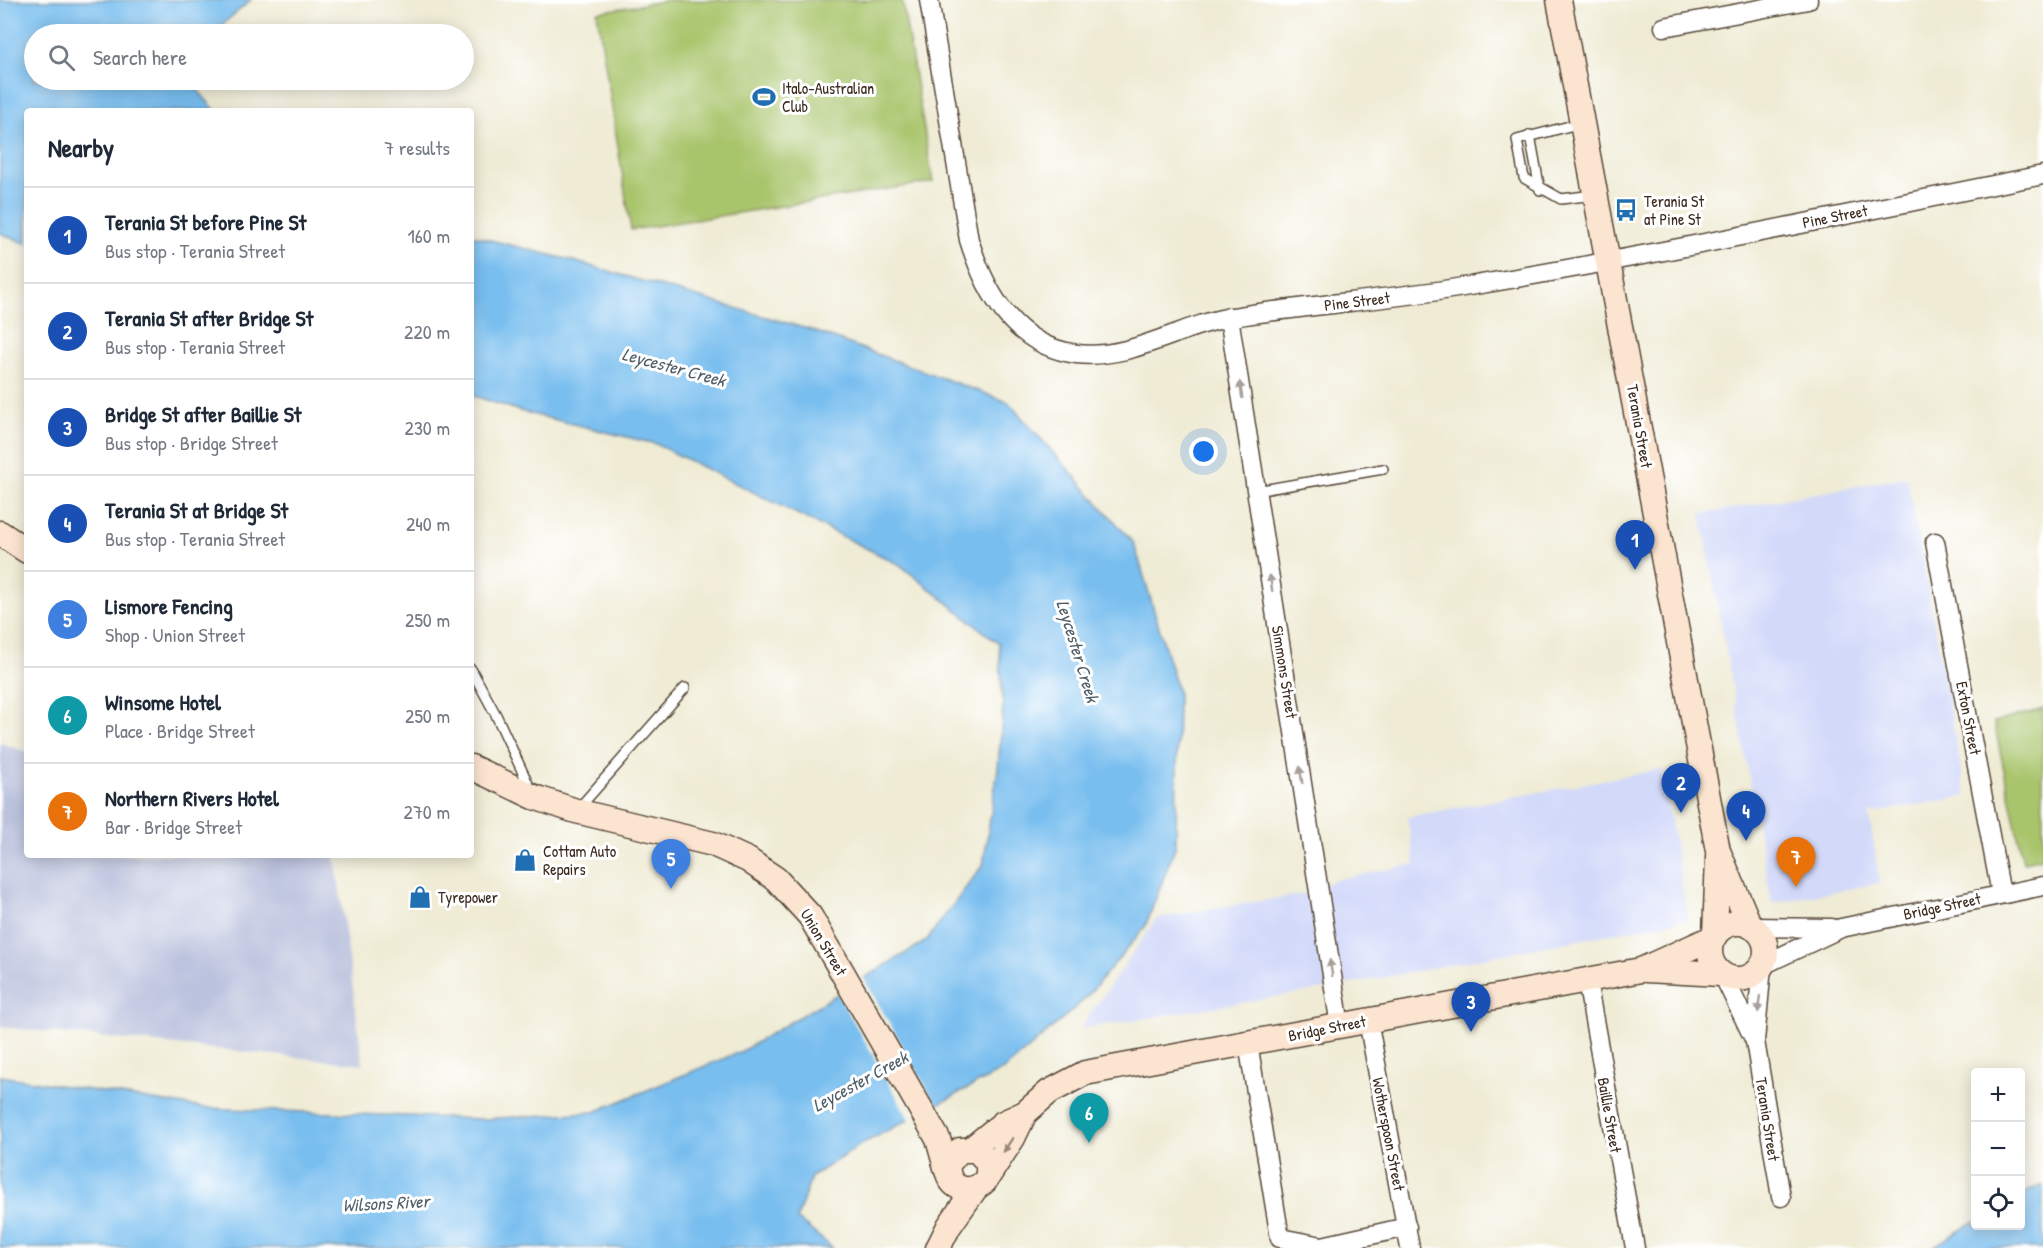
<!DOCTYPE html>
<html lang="en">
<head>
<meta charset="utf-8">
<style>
	body { margin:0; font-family:"Patrick Hand",sans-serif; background:#f6f6f7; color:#1f2937 }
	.controls { position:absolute; right:18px; bottom:18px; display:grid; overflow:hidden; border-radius:6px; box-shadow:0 3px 15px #0003 }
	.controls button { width:54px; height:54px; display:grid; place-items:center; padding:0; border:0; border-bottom:2px solid #e0e1e3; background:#fff; color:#1f2937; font:30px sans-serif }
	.you { position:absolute; left:1204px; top:452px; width:21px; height:21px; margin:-15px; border:4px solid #fff; border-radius:50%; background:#1a73e8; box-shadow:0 0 0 9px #1a73e833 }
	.badge { display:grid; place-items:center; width:39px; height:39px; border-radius:50%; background:#1a73e8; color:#fff; font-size:20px; font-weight:700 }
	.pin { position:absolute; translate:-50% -50px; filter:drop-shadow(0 2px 3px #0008) }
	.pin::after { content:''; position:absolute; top:32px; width:21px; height:18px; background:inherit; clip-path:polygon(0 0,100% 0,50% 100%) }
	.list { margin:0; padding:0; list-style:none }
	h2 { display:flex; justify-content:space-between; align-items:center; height:78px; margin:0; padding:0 24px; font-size:26px }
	h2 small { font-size:20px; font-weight:400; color:#747a83 }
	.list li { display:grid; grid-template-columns:39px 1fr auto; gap:18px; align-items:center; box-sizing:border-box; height:96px; padding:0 24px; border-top:2px solid #e0e1e3 }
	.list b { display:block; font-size:22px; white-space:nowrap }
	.list p { margin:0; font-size:20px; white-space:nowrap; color:#747a83 }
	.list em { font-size:20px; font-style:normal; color:#747a83 }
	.icon { flex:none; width:33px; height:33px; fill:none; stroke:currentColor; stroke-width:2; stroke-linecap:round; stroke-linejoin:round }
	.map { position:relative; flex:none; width:2043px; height:1248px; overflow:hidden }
	.search { position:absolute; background:#fff; box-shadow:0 3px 15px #0003; left:24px; top:24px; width:450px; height:66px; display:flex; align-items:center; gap:15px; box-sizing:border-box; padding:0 21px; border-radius:33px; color:#747a83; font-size:22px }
	.panel { position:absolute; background:#fff; box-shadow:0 3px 15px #0003; left:24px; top:108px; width:450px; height:750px; border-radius:6px }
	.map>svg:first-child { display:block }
	.built { fill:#d2d9f9 }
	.industrial { fill:#bcc3de }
	.green { fill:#a9c56c; stroke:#727845; stroke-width:1.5 }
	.water { fill:#78beef; stroke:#5a7486; stroke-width:1.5 }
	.pier { fill:#efebd4 }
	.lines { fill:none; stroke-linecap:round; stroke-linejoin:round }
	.service-casing { stroke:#564739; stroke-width:12 }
	.minor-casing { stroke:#564739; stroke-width:21 }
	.secondary-casing { stroke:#564739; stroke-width:27 }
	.service { stroke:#fff; stroke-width:9 }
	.minor { stroke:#fff; stroke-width:18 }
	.secondary { stroke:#fce5d0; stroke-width:24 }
	.oneway { fill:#a79f9a }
	.oneway2 { fill:#9c8877 }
	.labels { text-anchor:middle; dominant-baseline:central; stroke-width:6; stroke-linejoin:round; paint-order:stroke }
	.poi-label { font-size:16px; fill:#3b2a1e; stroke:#fff; text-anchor:start }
	.street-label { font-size:16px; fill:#3b2a1e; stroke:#fff }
	.water-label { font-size:18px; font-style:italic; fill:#505e67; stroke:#fff }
</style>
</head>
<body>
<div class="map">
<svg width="2043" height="1248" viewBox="0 0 2043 1248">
	<rect width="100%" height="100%" fill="#fff"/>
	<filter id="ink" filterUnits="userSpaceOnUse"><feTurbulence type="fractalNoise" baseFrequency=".0167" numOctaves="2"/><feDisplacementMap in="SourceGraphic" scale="12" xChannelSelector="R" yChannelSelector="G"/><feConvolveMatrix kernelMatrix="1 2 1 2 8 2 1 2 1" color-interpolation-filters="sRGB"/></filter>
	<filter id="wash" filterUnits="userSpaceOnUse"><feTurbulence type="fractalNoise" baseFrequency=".008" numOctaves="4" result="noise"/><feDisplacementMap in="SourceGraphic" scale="24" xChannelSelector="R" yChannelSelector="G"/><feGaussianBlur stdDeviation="1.35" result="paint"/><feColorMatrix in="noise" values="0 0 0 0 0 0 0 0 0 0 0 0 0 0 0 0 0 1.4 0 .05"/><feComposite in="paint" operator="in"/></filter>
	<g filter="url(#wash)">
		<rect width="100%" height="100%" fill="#efebd4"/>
		<g class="built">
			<polygon points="1907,477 1966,796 1869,814 1880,883 1772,903 1701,514"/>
			<polygon points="1662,769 1688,919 1318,990 1080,1029 1157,918 1304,894 1334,880 1415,864 1407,817"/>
		</g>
		<polygon class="industrial" points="0,743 27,752 27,855 335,855 363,1064 0,1027"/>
		<g class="green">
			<polygon points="669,0 902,0 933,182 631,230 597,12"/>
			<polygon points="2043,709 2043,858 2023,862 1994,722"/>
		</g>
		<g class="water">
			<polygon points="0,0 251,0 211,34 34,34 34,80 197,80 195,87 216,111 27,111 27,244 0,233"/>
			<polygon points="471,235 570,260 811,330 1008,402 1134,543 1178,691 1176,845 1145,927 1084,1000 1005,1069 860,1145 811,1177 797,1219 833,1248 0,1248 0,1076 204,1108 483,1119 594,1112 742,1051 926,941 983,865 998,768 1003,706 999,644 900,565 656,444 523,412 471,395"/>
			<polygon points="2043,1184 2043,1248 1931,1248 1975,1221 1976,1226 2020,1226 2021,1195"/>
		</g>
		<polygon class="pier" points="862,975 938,1108 911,1122 836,991"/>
	</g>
	<g filter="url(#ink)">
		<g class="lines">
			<g class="service-casing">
				<g id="service">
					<polyline points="1581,123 1517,140 1524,178 1561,199 1594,195"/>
					<polyline points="1530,135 1540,190"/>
					<polyline points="1256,491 1383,469"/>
					<polyline points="471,669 496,715 531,790"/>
					<polyline points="578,809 685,688"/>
				</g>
			</g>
			<g class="minor-casing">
				<g id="minor">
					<path d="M929,0L969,240C986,294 1015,346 1077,354C1132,360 1180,325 1233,317C1307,305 1383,300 1457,288C1653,256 1848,214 2043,175"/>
					<polyline points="1664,27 1808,0"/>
					<polyline points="1229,317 1340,1026"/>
					<polyline points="1935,542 2001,894"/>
					<polyline points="1753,927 1832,928"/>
					<polyline points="1763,965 1841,928 2043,886"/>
					<polyline points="1762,967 1755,1041 1781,1197"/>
					<polyline points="1723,975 1755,1041"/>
					<polyline points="1587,981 1635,1248"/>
					<polyline points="1368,1020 1410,1248"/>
					<polyline points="1248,1043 1280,1238 1322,1246 1407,1227"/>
				</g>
			</g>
			<g class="secondary-casing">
				<g id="secondary">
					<polyline points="1559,0 1718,851 1750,926"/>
					<polyline points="0,533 27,551"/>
					<polyline points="471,767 534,797 576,811 713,844 748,860 776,879 810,916 938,1139 947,1171"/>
					<circle cx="1738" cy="951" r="28"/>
					<polyline points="1715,935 1718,857"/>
					<polyline points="1646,970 1721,974"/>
					<polyline points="971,1149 1003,1123 1025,1113 1049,1092 1085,1073 1641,970 1714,937"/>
					<path d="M988,1175V1163L977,1150H960L948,1164C945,1188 969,1197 985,1181L1013,1138L1025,1113"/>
					<polyline points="938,1248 949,1226 975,1189"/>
				</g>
			</g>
			<use href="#service" class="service"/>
			<use href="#minor" class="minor"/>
			<use href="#secondary" class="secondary"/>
		</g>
		<defs><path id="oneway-solid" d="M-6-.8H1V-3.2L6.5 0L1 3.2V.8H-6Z" transform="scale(1.5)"/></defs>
		<g class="oneway">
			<use href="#oneway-solid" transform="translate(1241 390) rotate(-99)"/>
			<use href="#oneway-solid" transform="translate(1271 583) rotate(-99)"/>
			<use href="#oneway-solid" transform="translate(1301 775) rotate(-99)"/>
			<use href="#oneway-solid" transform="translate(1331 968) rotate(-99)"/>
			<use href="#oneway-solid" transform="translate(1759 1004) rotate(96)"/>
		</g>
		<use class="oneway2" href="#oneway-solid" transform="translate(1008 1145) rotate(123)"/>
	</g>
	<defs>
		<g id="stadium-bare" transform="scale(1.8)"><path d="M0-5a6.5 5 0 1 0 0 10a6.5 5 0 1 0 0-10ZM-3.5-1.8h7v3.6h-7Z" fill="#1f6fb2" stroke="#fff" stroke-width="2.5" paint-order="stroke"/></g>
		<g id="bus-bare" transform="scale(1.8)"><path d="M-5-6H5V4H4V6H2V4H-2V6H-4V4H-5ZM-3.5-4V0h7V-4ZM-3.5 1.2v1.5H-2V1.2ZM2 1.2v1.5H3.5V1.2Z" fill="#1f6fb2" stroke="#fff" stroke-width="2.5" paint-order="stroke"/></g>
		<g id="shop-bare" transform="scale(1.8)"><path d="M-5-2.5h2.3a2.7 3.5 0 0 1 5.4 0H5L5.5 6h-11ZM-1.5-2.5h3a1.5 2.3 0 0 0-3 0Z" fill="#1f6fb2" stroke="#fff" stroke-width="2.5" paint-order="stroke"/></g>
	</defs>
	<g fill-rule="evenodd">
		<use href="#stadium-bare" x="764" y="97"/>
		<use href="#bus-bare" x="1626" y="210"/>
		<use href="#shop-bare" x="525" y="860"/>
		<use href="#shop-bare" x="420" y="897"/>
	</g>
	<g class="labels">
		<g class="poi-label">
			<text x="782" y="88">Italo-Australian<tspan x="782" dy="18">Club</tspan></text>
			<text x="1644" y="201">Terania St<tspan x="1644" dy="18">at Pine St</tspan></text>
			<text x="543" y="851">Cottam Auto<tspan x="543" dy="18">Repairs</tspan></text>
			<text x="438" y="897">Tyrepower</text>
		</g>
		<g class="street-label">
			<text transform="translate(1835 216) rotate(-11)">Pine Street</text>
			<text transform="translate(1357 301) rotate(-7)">Pine Street</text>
			<text transform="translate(1640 426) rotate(80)">Terania Street</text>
			<text transform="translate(1285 672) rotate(81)">Simmons Street</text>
			<text transform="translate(1969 718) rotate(79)">Exton Street</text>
			<text transform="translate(1942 906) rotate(-12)">Bridge Street</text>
			<text transform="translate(824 942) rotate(59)">Union Street</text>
			<text transform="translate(1327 1028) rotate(-11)">Bridge Street</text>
			<text transform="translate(1610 1115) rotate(80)">Baillie Street</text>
			<text transform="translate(1768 1119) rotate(81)">Terania Street</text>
			<text transform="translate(1389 1134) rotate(79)">Wotherspoon Street</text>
		</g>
		<g class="water-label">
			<text transform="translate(674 367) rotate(15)">Leycester Creek</text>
			<text transform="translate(1078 651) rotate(73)">Leycester Creek</text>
			<text transform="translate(860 1081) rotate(-29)">Leycester Creek</text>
			<text transform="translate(386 1203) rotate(-3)">Wilsons River</text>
		</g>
	</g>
</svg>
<div class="controls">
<button>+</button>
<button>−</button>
<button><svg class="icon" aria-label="locate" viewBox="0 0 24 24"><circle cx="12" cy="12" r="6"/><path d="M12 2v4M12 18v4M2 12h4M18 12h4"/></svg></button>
</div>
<div class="you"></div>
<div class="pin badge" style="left:1635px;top:570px;background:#1a4fb4">1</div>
<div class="pin badge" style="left:1681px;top:813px;background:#1a4fb4">2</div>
<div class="pin badge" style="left:1471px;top:1032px;background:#1a4fb4">3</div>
<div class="pin badge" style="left:1746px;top:841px;background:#1a4fb4">4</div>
<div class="pin badge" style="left:671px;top:889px;background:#3f7fe0">5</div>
<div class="pin badge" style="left:1089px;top:1143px;background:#0f9aa8">6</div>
<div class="pin badge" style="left:1796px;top:887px;background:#e8710a">7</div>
<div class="search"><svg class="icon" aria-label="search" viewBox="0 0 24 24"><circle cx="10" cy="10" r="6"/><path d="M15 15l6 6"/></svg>Search here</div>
<section class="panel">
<h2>Nearby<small>7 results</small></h2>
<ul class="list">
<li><span class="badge" style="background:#1a4fb4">1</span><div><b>Terania St before Pine St</b><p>Bus stop · Terania Street</p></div><em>160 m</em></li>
<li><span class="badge" style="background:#1a4fb4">2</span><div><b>Terania St after Bridge St</b><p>Bus stop · Terania Street</p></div><em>220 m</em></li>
<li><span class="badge" style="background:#1a4fb4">3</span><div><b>Bridge St after Baillie St</b><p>Bus stop · Bridge Street</p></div><em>230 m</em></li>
<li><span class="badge" style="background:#1a4fb4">4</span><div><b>Terania St at Bridge St</b><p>Bus stop · Terania Street</p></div><em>240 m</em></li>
<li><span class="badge" style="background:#3f7fe0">5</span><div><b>Lismore Fencing</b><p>Shop · Union Street</p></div><em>250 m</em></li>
<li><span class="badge" style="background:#0f9aa8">6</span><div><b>Winsome Hotel</b><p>Place · Bridge Street</p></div><em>250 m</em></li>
<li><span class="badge" style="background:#e8710a">7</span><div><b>Northern Rivers Hotel</b><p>Bar · Bridge Street</p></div><em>270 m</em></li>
</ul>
</section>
</div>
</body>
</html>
